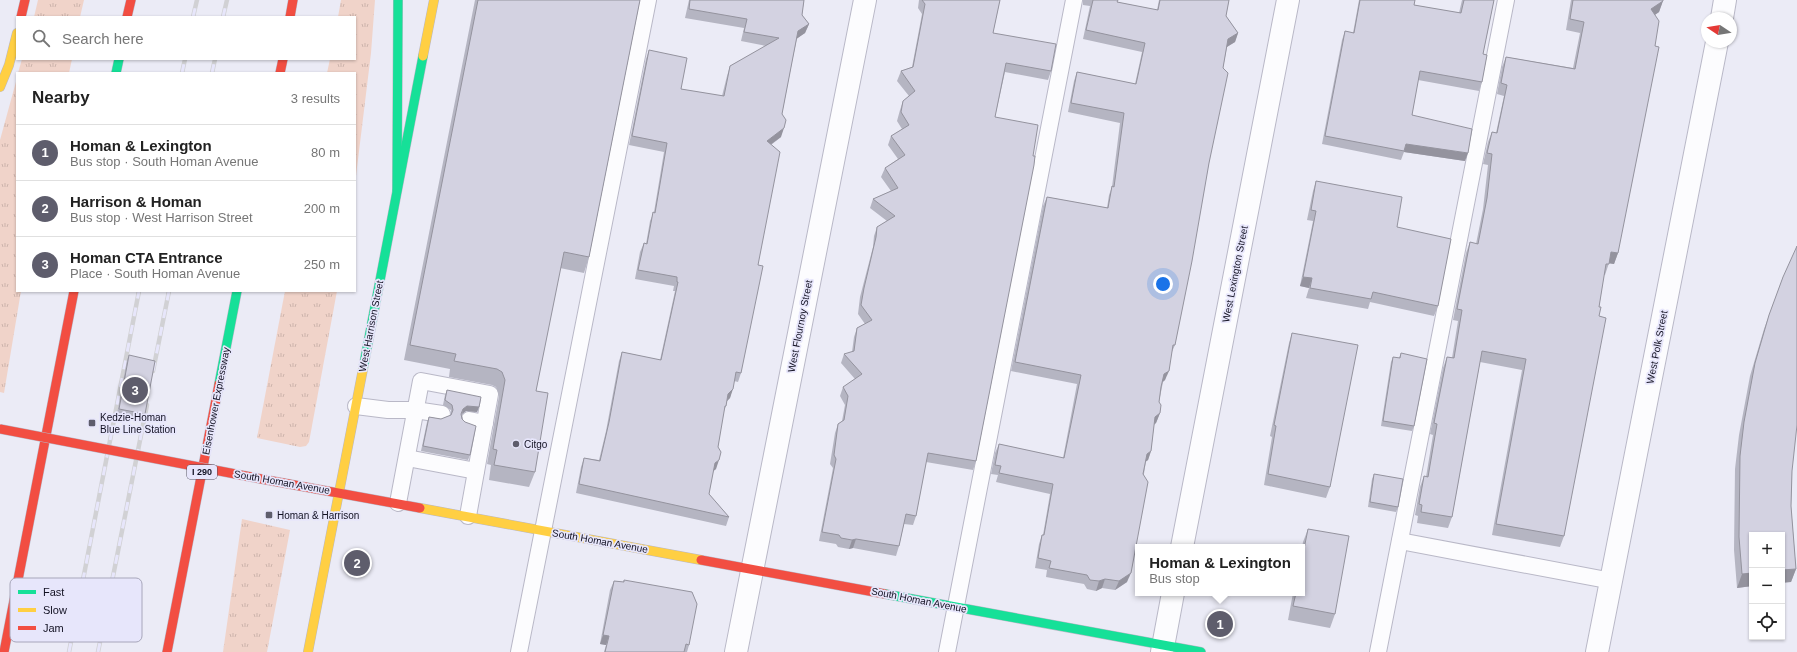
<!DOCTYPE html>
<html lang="en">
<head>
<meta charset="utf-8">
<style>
	body { margin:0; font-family:Arial,sans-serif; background:#f2f2f2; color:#222 }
	.controls { position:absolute; right:12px; bottom:12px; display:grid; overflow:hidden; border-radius:0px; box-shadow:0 1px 3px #0004 }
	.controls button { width:36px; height:36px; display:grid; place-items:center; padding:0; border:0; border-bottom:1px solid #e0e0e0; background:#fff; color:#222; font:20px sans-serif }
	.compass { position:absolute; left:1701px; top:12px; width:36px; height:36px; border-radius:50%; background:#fff; box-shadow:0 1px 3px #0004; rotate:282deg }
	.you { position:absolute; left:1163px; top:284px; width:14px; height:14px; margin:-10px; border:3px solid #fff; border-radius:50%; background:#1a73e8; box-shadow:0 0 0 6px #1a73e833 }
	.badge { display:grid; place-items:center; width:26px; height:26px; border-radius:50%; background:#5e5d6c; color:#fff; font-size:13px; font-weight:700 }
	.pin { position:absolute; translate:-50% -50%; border:2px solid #fff; box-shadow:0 1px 4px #0006 }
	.popup { position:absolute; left:1135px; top:544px; width:170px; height:52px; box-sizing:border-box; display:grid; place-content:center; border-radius:0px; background:#fff; filter:drop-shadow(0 1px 3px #0005); font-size:13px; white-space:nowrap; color:#767676 }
	.popup b { font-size:15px; color:#222 }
	.popup::after { content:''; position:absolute; left:50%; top:100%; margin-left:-8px; border:8px solid transparent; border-top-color:#fff }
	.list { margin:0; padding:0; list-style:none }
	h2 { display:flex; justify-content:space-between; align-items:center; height:52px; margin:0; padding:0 16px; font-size:17px }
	h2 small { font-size:13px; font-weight:400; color:#767676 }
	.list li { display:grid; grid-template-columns:26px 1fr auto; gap:12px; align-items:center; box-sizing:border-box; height:56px; padding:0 16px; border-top:1px solid #e0e0e0 }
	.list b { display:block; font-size:15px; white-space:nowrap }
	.list p { margin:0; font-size:13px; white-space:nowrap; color:#767676 }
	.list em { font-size:13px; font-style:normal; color:#767676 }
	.icon { flex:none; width:22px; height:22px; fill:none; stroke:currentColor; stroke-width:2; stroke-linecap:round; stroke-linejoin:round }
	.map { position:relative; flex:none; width:1797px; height:652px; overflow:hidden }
	.search { position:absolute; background:#fff; box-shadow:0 1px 3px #0004; left:16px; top:16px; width:340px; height:44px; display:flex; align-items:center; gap:10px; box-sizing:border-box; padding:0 14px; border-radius:0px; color:#767676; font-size:15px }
	.panel { position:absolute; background:#fff; box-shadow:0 1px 3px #0004; left:16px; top:72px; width:340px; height:220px; border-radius:0px }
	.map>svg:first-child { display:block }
	.grass { fill:url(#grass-tufts) }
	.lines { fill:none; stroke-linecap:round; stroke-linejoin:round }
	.lane-casing { stroke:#b9b8c7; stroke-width:18 }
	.street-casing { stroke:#b9b8c7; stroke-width:24 }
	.fast-casing { stroke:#b9b8c7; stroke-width:10 }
	.slow-casing { stroke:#b9b8c7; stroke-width:10 }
	.jam-casing { stroke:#b9b8c7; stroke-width:10 }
	.lane { stroke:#fcfcfe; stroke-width:16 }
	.street { stroke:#fcfcfe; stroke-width:22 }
	.fast { stroke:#16e098; stroke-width:9 }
	.slow { stroke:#ffcf43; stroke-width:9 }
	.jam { stroke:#f24e42; stroke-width:9 }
	.rail-casing { stroke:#d1d1d4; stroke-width:4.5 }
	.rail { stroke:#e7e6fb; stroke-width:3; stroke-dasharray:9; stroke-linecap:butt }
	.jam-bridge-casing { stroke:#b9b8c7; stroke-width:10; stroke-linecap:butt }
	.jam-bridge { stroke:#f24e42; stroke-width:9 }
	.wall { fill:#b5b5c2 }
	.shaded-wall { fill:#94939e }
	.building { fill:#d3d2e1; stroke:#94939e }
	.poi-dot { fill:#5e5d6c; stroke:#e7e6fb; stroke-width:1.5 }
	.labels { text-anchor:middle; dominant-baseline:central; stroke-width:3.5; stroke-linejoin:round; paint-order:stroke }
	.shield { fill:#e7e6fb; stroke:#525163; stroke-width:1 }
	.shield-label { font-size:9px; font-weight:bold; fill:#121122 }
	.street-label { font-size:10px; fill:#121122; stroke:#e7e6fb }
	.poi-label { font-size:10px; fill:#121122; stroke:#e7e6fb; text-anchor:start }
	.key { fill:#e7e6fb; stroke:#a7a6ba; stroke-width:1 }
	.key-label { font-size:11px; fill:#121122 }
</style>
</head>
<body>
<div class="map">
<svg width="1797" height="652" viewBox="0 0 1797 652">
	<defs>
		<pattern id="grass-tufts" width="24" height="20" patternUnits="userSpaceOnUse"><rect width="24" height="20" fill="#f0d3c9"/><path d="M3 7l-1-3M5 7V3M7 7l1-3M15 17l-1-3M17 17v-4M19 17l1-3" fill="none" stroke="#cdb4ac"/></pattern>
	</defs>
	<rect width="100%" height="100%" fill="#ebebf6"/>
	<g class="grass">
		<polygon points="38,0 84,0 80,17 34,17"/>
		<polygon points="341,0 375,0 371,53 355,184 355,73 327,73 330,59 355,59 355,17 338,17"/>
		<polygon points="22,59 72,59 69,73 18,73"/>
		<polygon points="17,78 17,291 21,291 4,393 0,392 0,140"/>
		<polygon points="285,291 337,291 309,442 306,446 300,447 257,438"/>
		<polygon points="242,519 290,530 267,652 223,652"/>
	</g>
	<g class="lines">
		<g class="lane-casing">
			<g id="lane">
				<polyline points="356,406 388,410 415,410 442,414"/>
				<polyline points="469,420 485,423"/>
				<polyline points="407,458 476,471"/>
				<polyline points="398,503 421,381 490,394 468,516"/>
				<polyline points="1400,541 1612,581"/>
				<polyline points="519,652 648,0"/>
				<polyline points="947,652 1074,0"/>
				<polyline points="1378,652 1506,0"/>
			</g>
		</g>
		<g class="street-casing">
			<g id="street">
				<polyline points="1722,18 1725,0"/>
				<polyline points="1182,547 1288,0"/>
				<polyline points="736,652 865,0"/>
				<polyline points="1162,652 1173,593"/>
				<polyline points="1597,652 1717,42"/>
			</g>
		</g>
		<g class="fast-casing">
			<g id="fast">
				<polyline points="116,73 119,59"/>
				<polyline points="397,190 398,0"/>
				<polyline points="363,369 423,56"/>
				<polyline points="219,384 237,291"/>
				<polyline points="885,594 1201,652"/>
			</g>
		</g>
		<g class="slow-casing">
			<g id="slow">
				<polyline points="423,56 434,0"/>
				<polyline points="0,87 9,65 17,33"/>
				<polyline points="420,508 701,560"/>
				<polyline points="308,652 363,369"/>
			</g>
		</g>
		<g class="jam-casing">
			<g id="jam">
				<polyline points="21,17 25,0"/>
				<polyline points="127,17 131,0"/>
				<polyline points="290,17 293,0"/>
				<polyline points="280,73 283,59"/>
				<polyline points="251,477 420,508"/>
				<polyline points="701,560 885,594"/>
				<polyline points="4,652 74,291"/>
				<polyline points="167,652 219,384"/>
			</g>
		</g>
		<use href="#lane" class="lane"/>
		<use href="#street" class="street"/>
		<use href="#fast" class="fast"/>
		<use href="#slow" class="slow"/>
		<use href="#jam" class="jam"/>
		<g class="rail-casing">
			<g id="rail">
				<polyline points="193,17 197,0"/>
				<polyline points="223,17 227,0"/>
				<polyline points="182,73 185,59"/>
				<polyline points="212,73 215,59"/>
				<polyline points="153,371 169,291"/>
				<polyline points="69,652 139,291"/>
				<polyline points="98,652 147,405"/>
			</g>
		</g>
		<use href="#rail" class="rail"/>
		<g class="jam-bridge-casing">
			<polyline id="jam-bridge" points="0,429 251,477"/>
		</g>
		<use href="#jam-bridge" class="jam-bridge"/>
	</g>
	<g class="wall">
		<polygon points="475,0 640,0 589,257 584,273 560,268 536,391 535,472 529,487 489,480 491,465 487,464 499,396 496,387 492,385 449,377 450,369 404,360"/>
		<polygon points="689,0 804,0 802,15 809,24 805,33 797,38 792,62 782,114 781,137 771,145 758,265 741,373 738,382 734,381 730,398 727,401 726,406 723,413 718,447 716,469 713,471 709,494 729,517 726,526 576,493 581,467 584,458 599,460 606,431 619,361 622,352 660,360 675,291 673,291 674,286 635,279 640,252 644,243 646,244 650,221 654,212 664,152 629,145 646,59 649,50 681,89 722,96 727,76 730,66 766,46 741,41 744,28 685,18"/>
		<polygon points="919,0 1000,0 993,33 1051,71 1048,80 1005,72 995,117 976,461 973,470 926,462 916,516 913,525 904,524 899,546 896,556 853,548 849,549 838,547 836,544 819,541 833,468 830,464 835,433 838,424 842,421 845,405 840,396 843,387 855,379 841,363 844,354 852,352 854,337 857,328 865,324 858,314 860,297 873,247 874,236 877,227 887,221 870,208 873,199 891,191 881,177 885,168 898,159 888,145 891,136 902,129 897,121 900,110 903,101 909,96 897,81 901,71 912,67 922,14 918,8"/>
		<polygon points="1083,0 1118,0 1117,2 1157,10 1159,0 1229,0 1226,16 1238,33 1235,42 1227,47 1223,68 1209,163 1175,345 1171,354 1165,380 1163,382 1159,402 1160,413 1156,423 1154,425 1151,451 1148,460 1146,461 1127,582 1115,590 1102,588 1096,591 1087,589 1084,584 1046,577 1047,570 1035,568 1039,544 1042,535 1043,535 1050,494 996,482 998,475 991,474 995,453 999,444 1063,458 1077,384 1011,371 1043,206 1047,197 1107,208 1109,195 1112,187 1120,123 1068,112 1074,81 1077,72 1135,84 1142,52 1083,39 1090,6 1083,5"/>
		<polygon points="1359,0 1415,0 1414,5 1459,13 1462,0 1494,0 1483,54 1482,82 1479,91 1418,80 1412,115 1465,161 1404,152 1401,160 1322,144 1342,40 1345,31 1353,33"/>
		<polygon points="1571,0 1663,0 1659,12 1655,15 1618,253 1614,264 1609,263 1605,275 1604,275 1564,536 1560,547 1492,535 1522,370 1480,362 1452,517 1448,528 1417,523 1418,516 1415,515 1420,487 1424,476 1426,477 1433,435 1430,434 1443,368 1447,357 1452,358 1458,321 1453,320 1466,253 1470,242 1476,244 1483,209 1488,165 1483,164 1488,142 1492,132 1496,133 1504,96 1497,94 1502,67 1506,57 1573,68 1580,33 1566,30"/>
		<polygon points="1316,181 1397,227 1438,306 1434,316 1370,302 1368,309 1306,298 1309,288 1300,286 1313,221 1307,220 1313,191"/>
		<polygon points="1783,277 1792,471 1791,506 1796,569 1791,582 1752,535 1752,586 1737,588 1734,550 1735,469 1739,435 1750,376 1764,329"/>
		<polygon points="1292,333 1330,487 1326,498 1264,485 1272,437 1270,436 1289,343"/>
		<polygon points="1401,353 1414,426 1412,431 1381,426 1391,362 1393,357 1399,358"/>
		<polygon points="129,355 145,414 143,419 117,414 127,360"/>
		<polygon points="447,390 479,407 477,412 466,411 462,414 470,455 468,460 421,451 427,422 429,417 441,419 451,415 451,410 443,405 445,395"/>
		<polygon points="1374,474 1398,507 1396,512 1368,507 1372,479"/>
		<polygon points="1308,529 1335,614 1330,628 1288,620 1293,593 1302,593 1302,547 1303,542"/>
		<polygon points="624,580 689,645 687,652 604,652 606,645 600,644 610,590 614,581 623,582"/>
	</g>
	<g class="shaded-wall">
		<polygon points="1663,1 1659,12 1647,20 1651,9"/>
		<polygon points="809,24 805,33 795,40 798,31"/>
		<polygon points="1238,33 1235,42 1225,48 1228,39"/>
		<polygon points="784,128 781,137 763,150 767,141"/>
		<polygon points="1406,144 1468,153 1465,161 1404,152"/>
		<polygon points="1611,252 1618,253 1614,264 1607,263"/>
		<polygon points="1303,277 1312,278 1309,288 1300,286"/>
		<polygon points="1169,371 1165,380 1161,383 1164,374"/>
		<polygon points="733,389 730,398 725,403 728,394"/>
		<polygon points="467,406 479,407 477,412 466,411 462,414 463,409"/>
		<polygon points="1160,413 1156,423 1151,426 1155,417"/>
		<polygon points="1151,451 1148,460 1144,463 1147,454"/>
		<polygon points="719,460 716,469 712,472 715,463"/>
		<polygon points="856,539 853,548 849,549 852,540"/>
		<polygon points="1796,569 1791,582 1782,583 1782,570"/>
		<polygon points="1131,573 1127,582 1115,590 1119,581"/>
		<polygon points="1752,573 1752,586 1737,588 1742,574"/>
		<polygon points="1105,579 1102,588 1096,591 1099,581"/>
		<polygon points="603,635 609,636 606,645 600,644"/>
	</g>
	<g class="building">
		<polygon points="478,0 640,0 589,257 564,252 536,391 548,393 535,472 494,465 497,450 493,449 505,380 502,372 497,369 454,361 456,354 410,345"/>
		<polygon points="690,0 804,0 802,15 809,24 798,31 792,62 782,114 786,120 784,128 767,141 780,152 758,265 763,266 741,373 736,372 733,389 728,394 726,406 725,406 718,447 721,452 719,460 715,463 709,494 729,517 579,484 584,458 600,461 609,422 622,352 661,360 678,282 677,282 677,277 638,270 644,243 647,244 653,212 655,213 667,143 632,136 649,50 687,58 681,89 724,96 730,66 779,38 744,32 747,19 689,9"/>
		<polygon points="922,0 1000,0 993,33 1056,44 1051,71 1006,63 995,117 1038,125 1033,156 1035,156 1034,165 976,461 928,453 916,516 906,514 899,546 856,539 852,540 841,538 839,535 822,532 836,459 834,455 838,424 844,420 848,396 843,387 862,374 844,354 854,351 857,328 872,320 861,305 864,288 876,237 877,227 895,216 873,199 898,188 885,168 905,155 891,136 909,125 901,112 903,101 915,91 901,71 913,67 925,4"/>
		<polygon points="1093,0 1118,0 1117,2 1158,10 1160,0 1229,0 1226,16 1238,33 1228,39 1223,68 1228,73 1209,163 1192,261 1175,345 1173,345 1169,371 1164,374 1161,387 1159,402 1161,405 1160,413 1155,417 1151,451 1147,454 1143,474 1148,482 1131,573 1119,581 1105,579 1099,581 1090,580 1087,575 1049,568 1051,561 1038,558 1042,535 1044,535 1053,484 999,473 1001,466 995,465 999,444 1064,458 1081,375 1015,362 1047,197 1108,208 1112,186 1114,187 1124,113 1071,103 1077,72 1136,84 1145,43 1086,30"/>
		<polygon points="1360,0 1415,0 1414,5 1461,13 1464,0 1494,0 1483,54 1487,55 1482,82 1420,71 1412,115 1472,129 1468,153 1406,144 1404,151 1325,136 1345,31 1354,33"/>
		<polygon points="1573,0 1663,0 1663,1 1651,9 1659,21 1655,46 1659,47 1618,253 1611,252 1609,264 1606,264 1599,307 1601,307 1599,316 1606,318 1564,536 1496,524 1526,359 1482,351 1452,517 1421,512 1422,505 1419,504 1424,476 1428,477 1437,424 1434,423 1447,357 1454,358 1462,310 1457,309 1470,242 1478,244 1487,198 1492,154 1487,153 1492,132 1497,133 1507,85 1501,83 1506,57 1575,69 1584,22 1570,19"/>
		<polygon points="1316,181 1402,197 1397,227 1451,239 1438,306 1373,292 1371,299 1310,288 1312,278 1303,277 1316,211 1311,210"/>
		<polygon points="1797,246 1797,425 1792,471 1791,506 1796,569 1782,570 1782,535 1752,535 1752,573 1742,574 1739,537 1740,456 1744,422 1755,363 1769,315 1783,277"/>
		<polygon points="1292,333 1358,345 1330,487 1268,474 1276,426 1274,425"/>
		<polygon points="1401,353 1427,359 1414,426 1383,421 1393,357 1400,358"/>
		<polygon points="129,355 155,361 145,414 119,409"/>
		<polygon points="447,390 481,397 479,407 467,406 463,409 461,414 462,419 465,422 476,426 470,455 423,446 429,417 441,419 451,415 453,410 452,405 445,400"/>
		<polygon points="1374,474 1403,479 1398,507 1370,502"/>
		<polygon points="1308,529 1349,536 1335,614 1293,606 1296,593 1302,593 1302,559"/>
		<polygon points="624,580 692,592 697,604 689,645 686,644 684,652 605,652 609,636 603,635 614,581 624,582"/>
	</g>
	<g class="poi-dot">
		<rect x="88" y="419" width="8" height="8" rx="2"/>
		<circle cx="516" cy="444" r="4"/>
		<rect x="265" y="511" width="8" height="8" rx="2"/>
	</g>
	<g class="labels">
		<rect class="shield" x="187" y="465" width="30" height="14" rx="3"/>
		<g class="shield-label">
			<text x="202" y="472">I 290</text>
		</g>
		<g class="street-label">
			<text transform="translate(1235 274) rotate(-79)">West Lexington Street</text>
			<text transform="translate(371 326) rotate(-79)">West Harrison Street</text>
			<text transform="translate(800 326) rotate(-79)">West Flournoy Street</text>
			<text transform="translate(1657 347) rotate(-79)">West Polk Street</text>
			<text transform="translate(216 401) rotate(-79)">Eisenhower Expressway</text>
			<text transform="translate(282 482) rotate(10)">South Homan Avenue</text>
			<text transform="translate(600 541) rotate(10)">South Homan Avenue</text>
			<text transform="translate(919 600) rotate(11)">South Homan Avenue</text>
		</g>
		<g class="poi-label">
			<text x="100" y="417">Kedzie-Homan<tspan x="100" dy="12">Blue Line Station</tspan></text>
			<text x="524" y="444">Citgo</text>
			<text x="277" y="515">Homan &amp; Harrison</text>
		</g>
	</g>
	<rect x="10" y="578" width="132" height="64" rx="6" class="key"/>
	<rect x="18" y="590" width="18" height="4" fill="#16e098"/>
	<rect x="18" y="608" width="18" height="4" fill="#ffcf43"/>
	<rect x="18" y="626" width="18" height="4" fill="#f24e42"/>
	<g class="key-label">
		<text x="43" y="596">Fast</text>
		<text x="43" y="614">Slow</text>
		<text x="43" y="632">Jam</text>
	</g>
</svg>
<div class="controls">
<button>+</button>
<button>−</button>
<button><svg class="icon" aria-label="locate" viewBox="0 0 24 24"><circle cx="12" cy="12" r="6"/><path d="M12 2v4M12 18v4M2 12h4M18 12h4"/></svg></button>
</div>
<svg class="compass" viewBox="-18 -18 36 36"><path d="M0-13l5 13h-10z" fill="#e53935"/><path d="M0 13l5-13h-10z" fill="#767676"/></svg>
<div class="you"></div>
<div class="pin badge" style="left:1220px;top:624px">1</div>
<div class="popup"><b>Homan &amp; Lexington</b>Bus stop</div>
<div class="pin badge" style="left:357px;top:563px">2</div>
<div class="pin badge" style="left:135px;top:390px">3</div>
<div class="search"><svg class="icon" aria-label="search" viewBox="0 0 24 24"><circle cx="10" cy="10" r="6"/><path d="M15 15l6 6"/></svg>Search here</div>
<section class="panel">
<h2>Nearby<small>3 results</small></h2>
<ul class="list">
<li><span class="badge">1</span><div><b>Homan &amp; Lexington</b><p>Bus stop · South Homan Avenue</p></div><em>80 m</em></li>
<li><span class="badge">2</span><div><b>Harrison &amp; Homan</b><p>Bus stop · West Harrison Street</p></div><em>200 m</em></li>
<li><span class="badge">3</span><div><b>Homan CTA Entrance</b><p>Place · South Homan Avenue</p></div><em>250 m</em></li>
</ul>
</section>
</div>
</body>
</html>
